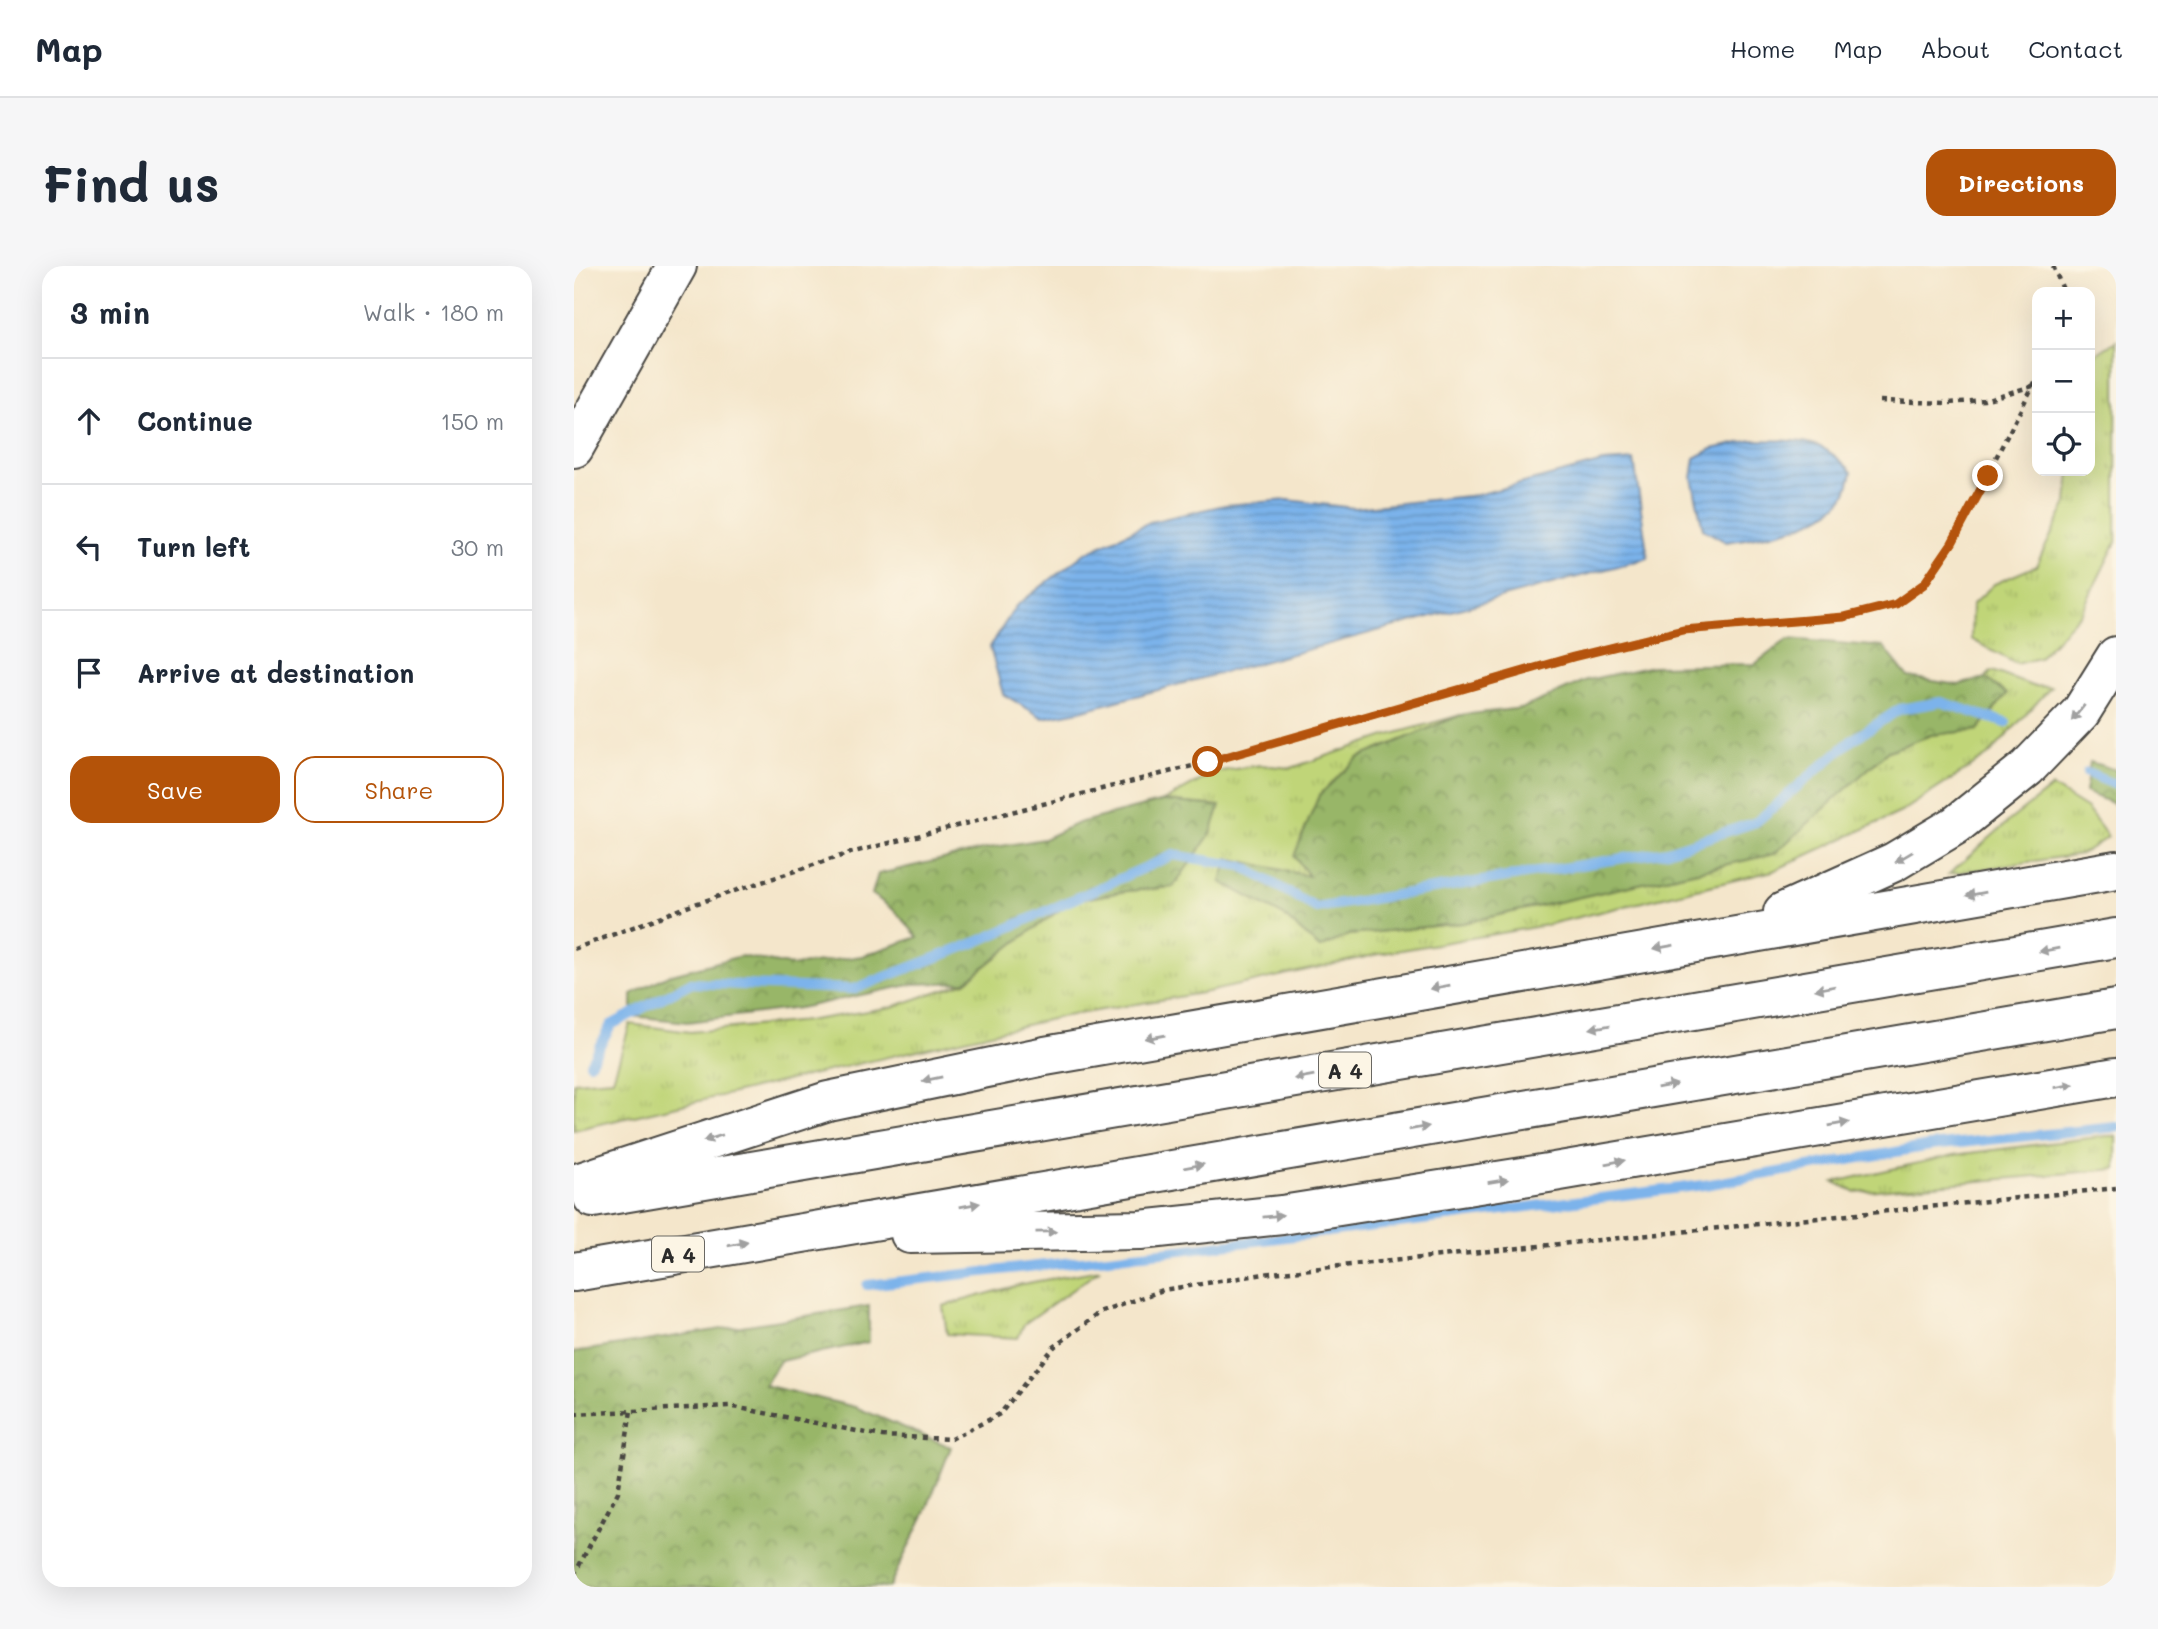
<!DOCTYPE html>
<html lang="en">
<head>
<meta charset="utf-8">
<style>
	body { margin:0; font-family:Mali,sans-serif; background:#f6f6f7; color:#1f2937 }
	.controls { position:absolute; right:21px; top:21px; display:grid; overflow:hidden; border-radius:14px; box-shadow:0 7px 28px #0002 }
	.controls button { width:63px; height:63px; display:grid; place-items:center; padding:0; border:0; border-bottom:2px solid #e0e1e3; background:#fff; color:#1f2937; font:35px sans-serif }
	.stop { position:absolute; width:21px; height:21px; margin:-16px; border:5px solid #b45309; border-radius:50%; background:#fff }
	.stop.end { background:#b45309; border-color:#fff; box-shadow:0 2px 7px #0008 }
	.list { margin:0; padding:0; list-style:none }
	h2 { display:flex; justify-content:space-between; align-items:center; height:91px; margin:0; padding:0 28px; font-size:30px }
	h2 small { font-size:23px; font-weight:400; color:#747a83 }
	.list li { display:grid; grid-template-columns:46px 1fr auto; gap:21px; align-items:center; box-sizing:border-box; height:126px; padding:0 28px; border-top:2px solid #e0e1e3 }
	.list b { display:block; font-size:26px; white-space:nowrap }
	.list em { font-size:23px; font-style:normal; color:#747a83 }
	.actions { display:flex; gap:14px; padding:21px 28px }
	.actions a { flex:1; padding:16px 0; border:2px solid #b45309; border-radius:21px; text-align:center; font-size:24px; color:#b45309 }
	.actions .main { background:#b45309; color:#fff }
	.icon { flex:none; width:38px; height:38px; fill:none; stroke:currentColor; stroke-width:2; stroke-linecap:round; stroke-linejoin:round }
	.map { position:relative; flex:none; width:1542px; height:1321px; overflow:hidden; border-radius:21px }
	header { display:flex; align-items:center; gap:42px; box-sizing:border-box; height:98px; padding:0 35px; background:#fff; border-bottom:2px solid #e0e1e3 }
	header strong { font-size:33px }
	nav { display:flex; gap:38px; margin-inline-start:auto; font-size:24px }
	.intro { display:flex; align-items:center; justify-content:space-between; box-sizing:border-box; height:168px; padding:0 42px }
	h1 { margin:0; font-size:49px }
	.button { padding:18px 32px; border-radius:21px; background:#b45309; color:#fff; font-size:24px; font-weight:700 }
	main { display:flex; gap:42px; padding:0 42px }
	aside { flex:1; background:#fff; border-radius:21px; box-shadow:0 7px 28px #0002 }
	.map>svg:first-child { display:block }
	.grass { fill:url(#grass-tufts); stroke:#768052; stroke-width:2 }
	.forest { fill:url(#forest-crowns); stroke:#62704a; stroke-width:2 }
	.water { fill:url(#water-rules); stroke:#536f8b; stroke-width:2 }
	.lines { fill:none; stroke-linecap:round; stroke-linejoin:round }
	.stream { stroke:#7bb3eb; stroke-width:10 }
	.minor-casing { stroke:#494743; stroke-width:42 }
	.highway-casing { stroke:#494743; stroke-width:42 }
	.path { stroke:#494743; stroke-width:4.5; stroke-dasharray:5 5; stroke-linecap:butt }
	.minor { stroke:#fff; stroke-width:38 }
	.highway { stroke:#fff; stroke-width:38 }
	.oneway { fill:#a0a0a0 }
	.route { stroke:#b45309; stroke-width:9 }
	.labels { text-anchor:middle; dominant-baseline:central; stroke-width:5; stroke-linejoin:round; paint-order:stroke }
	.shield { fill:#fcf5e5; stroke:#6a6863; stroke-width:2 }
	.shield-label { font-size:21px; font-weight:bold; fill:#2b2b2b }
</style>
</head>
<body>
<header>
<strong>Map</strong>
<nav><a>Home</a><a>Map</a><a>About</a><a>Contact</a></nav>
</header>
<div class="intro"><h1>Find us</h1><a class="button">Directions</a></div>
<main>
<aside>
<h2>3 min<small>Walk · 180 m</small></h2>
<ul class="list">
<li><svg class="icon" aria-label="ahead" viewBox="0 0 24 24"><path d="M12 20V5M6 11l6-6 6 6"/></svg><div><b>Continue</b></div><em>150 m</em></li>
<li><svg class="icon" aria-label="left" viewBox="0 0 24 24"><path d="M17 20v-9H6M10 6l-5 5 5 5"/></svg><div><b>Turn left</b></div><em>30 m</em></li>
<li><svg class="icon" aria-label="arrive" viewBox="0 0 24 24"><path d="M6 21V4h12l-3 4 3 4H6"/></svg><div><b>Arrive at destination</b></div></li>
</ul>
<div class="actions"><a class="main">Save</a><a>Share</a></div>
</aside>
<div class="map">
<svg width="1542" height="1321" viewBox="0 0 1542 1321">
	<defs>
		<pattern id="grass-tufts" width="24" height="20" patternUnits="userSpaceOnUse" patternTransform="scale(1.75)"><rect width="24" height="20" fill="#c0d578"/><path d="M3 7l-1-3M5 7V3M7 7l1-3M15 17l-1-3M17 17v-4M19 17l1-3" fill="none" stroke="#a5b768"/></pattern>
		<pattern id="forest-crowns" width="20" height="18" patternUnits="userSpaceOnUse" patternTransform="scale(1.75)"><rect width="20" height="18" fill="#98b668"/><path d="M2 6a3 3 0 1 1 6 0M12 15a3 3 0 1 1 6 0" fill="none" stroke="#7c9456"/></pattern>
		<pattern id="water-rules" width="6" height="5" patternUnits="userSpaceOnUse" patternTransform="scale(1.75)"><rect width="6" height="5" fill="#7bb3eb"/><path d="M0 2.5h6" fill="none" stroke="#6592bf"/></pattern>
	</defs>
	<rect width="100%" height="100%" fill="#fcf5e5"/>
	<filter id="ink" filterUnits="userSpaceOnUse"><feTurbulence type="fractalNoise" baseFrequency=".0143" numOctaves="2"/><feDisplacementMap in="SourceGraphic" scale="14" xChannelSelector="R" yChannelSelector="G"/><feConvolveMatrix kernelMatrix="1 2 1 2 8 2 1 2 1" color-interpolation-filters="sRGB"/></filter>
	<filter id="wash" filterUnits="userSpaceOnUse"><feTurbulence type="fractalNoise" baseFrequency=".00686" numOctaves="4" result="noise"/><feDisplacementMap in="SourceGraphic" scale="28" xChannelSelector="R" yChannelSelector="G"/><feGaussianBlur stdDeviation="1.57" result="paint"/><feColorMatrix in="noise" values="0 0 0 0 0 0 0 0 0 0 0 0 0 0 0 0 0 1.4 0 .05"/><feComposite in="paint" operator="in"/></filter>
	<g filter="url(#wash)">
		<rect width="100%" height="100%" fill="#f4e6cb"/>
		<g class="grass">
			<polygon points="1542,75 1542,276 1507,347 1465,392 1442,398 1397,373 1398,339 1420,318 1462,300 1493,237 1496,205 1516,205 1516,92"/>
			<polygon points="1418,405 1458,420 1477,421 1415,489 1327,546 1199,605 967,660 810,687 633,726 486,751 0,864 0,816 39,813 56,758 116,766 232,755 318,741 391,716 443,675 498,635 553,625 599,621 645,540 589,535 642,506 686,499 717,502 815,469 887,449 784,492 736,610 648,616 710,650 746,682 775,669 889,657 1199,588 1314,485 1357,469 1404,464 1432,428 1411,412"/>
			<polygon points="1478,521 1513,543 1534,571 1507,588 1375,608 1436,554"/>
			<polygon points="1532,870 1542,870 1542,903 1281,926 1260,916 1380,889"/>
			<polygon points="526,1004 450,1058 444,1072 373,1068 369,1040 448,1018"/>
		</g>
		<g class="forest">
			<polygon points="1214,373 1310,381 1334,411 1384,419 1411,412 1433,428 1404,464 1357,469 1314,485 1200,588 889,657 775,669 746,682 710,650 647,616 654,592 735,610 720,590 745,529 784,492 887,449 949,442 1013,414 1079,400 1181,398"/>
			<polygon points="1516,496 1542,504 1542,539 1511,526"/>
			<polygon points="589,535 646,540 637,567 599,621 553,625 498,635 443,675 391,716 340,718 225,742 113,756 58,750 58,728 94,709 167,690 219,700 288,690 344,671 322,646 298,628 304,608 421,581 470,573 504,557"/>
			<polygon points="295,1040 295,1076 206,1095 190,1119 281,1141 377,1181 351,1247 315,1321 0,1321 0,1086"/>
		</g>
		<g class="water">
			<path d="M1179,174C1226,176 1244,169 1278,206C1276,214 1274,226 1269,232C1244,263 1188,270 1152,276L1129,263L1118,212L1121,192L1138,183Z"/>
			<polygon points="1060,194 1074,292 506,445 469,452 429,428 416,381 442,340 511,287 576,256 651,239 714,234 780,242 903,229 1029,196"/>
		</g>
		<g class="lines">
			<g class="stream">
				<polyline points="1513,507 1542,519"/>
				<polyline points="16,797 37,759 116,717 280,723 403,676 599,589 668,600 742,642 1093,585 1182,556 1278,474 1326,443 1367,436 1432,457"/>
				<polyline points="293,1019 641,980 1130,919 1356,880 1542,861"/>
			</g>
		</g>
	</g>
	<g filter="url(#ink)">
		<g class="lines">
			<g class="minor-casing">
				<polyline id="minor" points="0,182 103,0"/>
			</g>
			<g class="highway-casing">
				<g id="highway">
					<polyline points="1209,646 1320,596 1382,559 1453,502 1507,446 1542,390"/>
					<polyline points="0,918 254,835 471,790 1542,604"/>
					<polyline points="19,932 1542,672"/>
					<polyline points="336,968 566,964 708,949 974,907 1542,811"/>
					<polyline points="0,1006 1542,743"/>
				</g>
			</g>
			<g class="path">
				<polyline points="1479,0 1490,26"/>
				<polyline points="1306,135 1375,137 1410,134 1459,120"/>
				<polyline points="0,683 118,639 276,587 634,496 999,391 1109,364 1271,351 1322,338 1350,318 1378,277 1463,112"/>
				<polyline points="0,1148 155,1140 308,1170 377,1173 426,1148 480,1081 526,1047 589,1024 697,1007 1542,922"/>
				<polyline points="0,1309 44,1226 57,1145"/>
			</g>
			<use href="#minor" class="minor"/>
			<use href="#highway" class="highway"/>
		</g>
		<defs><path id="oneway-solid" d="M-6-.8H1V-3.2L6.5 0L1 3.2V.8H-6Z" transform="scale(1.75)"/></defs>
		<g class="oneway">
			<use href="#oneway-solid" transform="translate(1504 447) rotate(129)"/>
			<use href="#oneway-solid" transform="translate(1330 591) rotate(149)"/>
			<use href="#oneway-solid" transform="translate(1402 628) rotate(170)"/>
			<use href="#oneway-solid" transform="translate(1090 681) rotate(170)"/>
			<use href="#oneway-solid" transform="translate(1475 684) rotate(170)"/>
			<use href="#oneway-solid" transform="translate(866 721) rotate(170)"/>
			<use href="#oneway-solid" transform="translate(1251 722) rotate(170)"/>
			<use href="#oneway-solid" transform="translate(1026 761) rotate(170)"/>
			<use href="#oneway-solid" transform="translate(581 771) rotate(170)"/>
			<use href="#oneway-solid" transform="translate(730 811) rotate(170)"/>
			<use href="#oneway-solid" transform="translate(358 813) rotate(168)"/>
			<use href="#oneway-solid" transform="translate(1093 820) rotate(-10)"/>
			<use href="#oneway-solid" transform="translate(1490 820) rotate(-10)"/>
			<use href="#oneway-solid" transform="translate(1265 858) rotate(-10)"/>
			<use href="#oneway-solid" transform="translate(845 862) rotate(-10)"/>
			<use href="#oneway-solid" transform="translate(139 872) rotate(162)"/>
			<use href="#oneway-solid" transform="translate(1041 896) rotate(-10)"/>
			<use href="#oneway-solid" transform="translate(620 900) rotate(-10)"/>
			<use href="#oneway-solid" transform="translate(924 915) rotate(-9)"/>
			<use href="#oneway-solid" transform="translate(396 939) rotate(-10)"/>
			<use href="#oneway-solid" transform="translate(699 950) rotate(-6)"/>
			<use href="#oneway-solid" transform="translate(472 966) rotate(-1)"/>
			<use href="#oneway-solid" transform="translate(164 978) rotate(-10)"/>
		</g>
	</g>
	<g class="lines" filter="url(#ink)">
		<polyline class="route" points="634,496 999,391 1109,364 1270,351 1322,338 1350,318 1378,277 1414,210"/>
	</g>
	<g class="labels">
		<g class="shield">
			<rect x="745" y="786.5" width="52" height="35" rx="5"/>
			<rect x="78" y="970.5" width="52" height="35" rx="5"/>
		</g>
		<g class="shield-label">
			<text x="771" y="804">A 4</text>
			<text x="104" y="988">A 4</text>
		</g>
	</g>
</svg>
<div class="controls">
<button>+</button>
<button>−</button>
<button><svg class="icon" aria-label="locate" viewBox="0 0 24 24"><circle cx="12" cy="12" r="6"/><path d="M12 2v4M12 18v4M2 12h4M18 12h4"/></svg></button>
</div>
<div class="stop" style="left:634px;top:496px"></div>
<div class="stop end" style="left:1414px;top:210px"></div>
</div>
</main>
</body>
</html>
